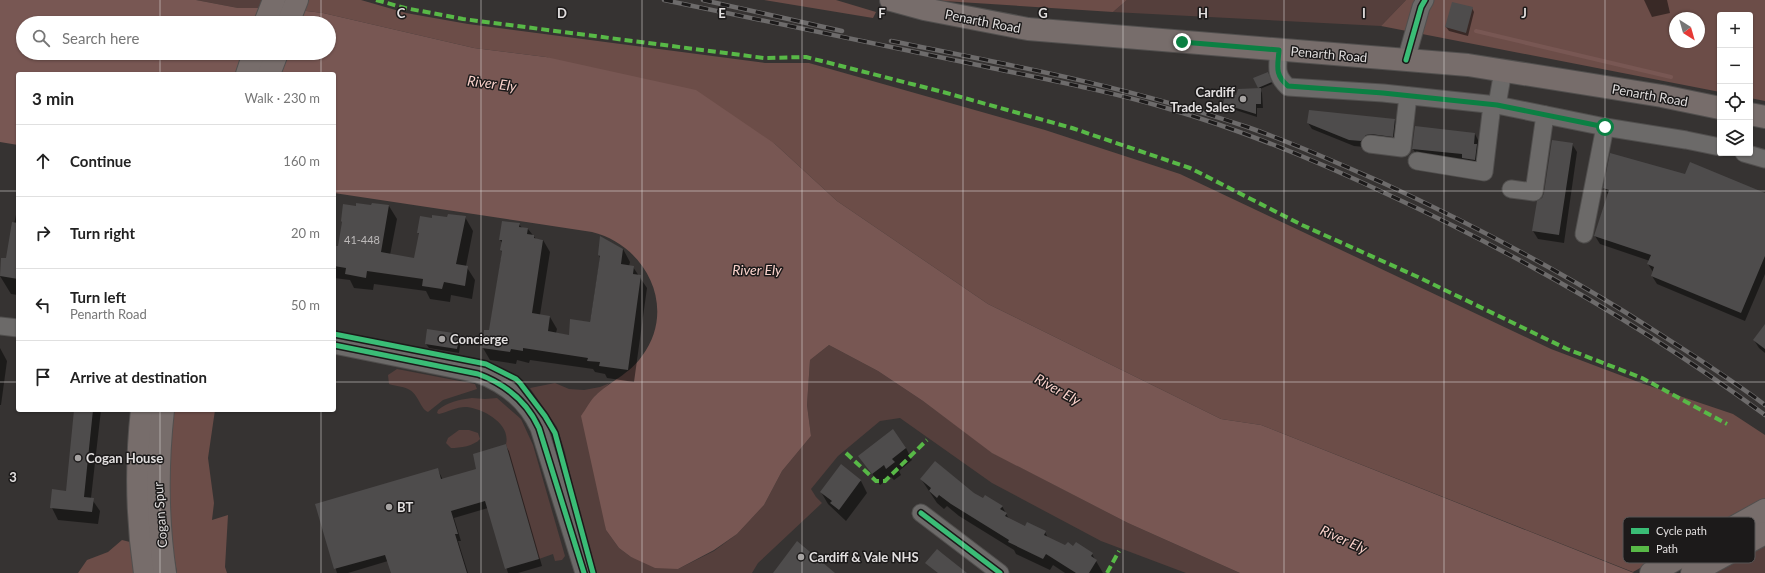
<!DOCTYPE html>
<html lang="en">
<head>
<meta charset="utf-8">
<style>
	body { margin:0; font-family:Lato,sans-serif; background:#f2f2f2; color:#222 }
	.controls { position:absolute; right:12px; top:12px; display:grid; overflow:hidden; border-radius:4px; box-shadow:0 1px 3px #0004 }
	.controls button { width:36px; height:36px; display:grid; place-items:center; padding:0; border:0; border-bottom:1px solid #e0e0e0; background:#fff; color:#222; font:20px sans-serif }
	.compass { position:absolute; left:1669px; top:12px; width:36px; height:36px; border-radius:50%; background:#fff; box-shadow:0 1px 3px #0004; rotate:143deg }
	.stop { position:absolute; width:12px; height:12px; margin:-9px; border:3px solid #0b8043; border-radius:50%; background:#fff }
	.stop.end { background:#0b8043; border-color:#fff; box-shadow:0 1px 4px #0008 }
	.list { margin:0; padding:0; list-style:none }
	h2 { display:flex; justify-content:space-between; align-items:center; height:52px; margin:0; padding:0 16px; font-size:17px }
	h2 small { font-size:13px; font-weight:400; color:#767676 }
	.list li { display:grid; grid-template-columns:26px 1fr auto; gap:12px; align-items:center; box-sizing:border-box; height:72px; padding:0 16px; border-top:1px solid #e0e0e0 }
	.list b { display:block; font-size:15px; white-space:nowrap }
	.list p { margin:0; font-size:13px; white-space:nowrap; color:#767676 }
	.list em { font-size:13px; font-style:normal; color:#767676 }
	.icon { flex:none; width:22px; height:22px; fill:none; stroke:currentColor; stroke-width:2; stroke-linecap:round; stroke-linejoin:round }
	.map { position:relative; flex:none; width:1765px; height:573px; overflow:hidden }
	.search { position:absolute; background:#fff; box-shadow:0 1px 3px #0004; left:16px; top:16px; width:320px; height:44px; display:flex; align-items:center; gap:10px; box-sizing:border-box; padding:0 14px; border-radius:22px; color:#767676; font-size:15px }
	.panel { position:absolute; background:#fff; box-shadow:0 1px 3px #0004; left:16px; top:72px; width:320px; height:340px; border-radius:4px }
	.map>svg:first-child { display:block }
	.green { fill:#553f3c }
	.forest { fill:#6c4d48; fill-rule:evenodd }
	.water { fill:#785753; fill-rule:evenodd }
	.shadow { fill:#0007 }
	.lines { fill:none; stroke-linecap:round; stroke-linejoin:round }
	.stream { stroke:#785753; stroke-width:4 }
	.building { fill:#4e4c4c }
	.minor-casing { stroke:#514f4e; stroke-width:19 }
	.major-casing { stroke:#514f4e; stroke-width:24 }
	.minor { stroke:#6c6a69; stroke-width:17 }
	.major { stroke:#776d6b; stroke-width:22 }
	.rail-casing { stroke:#6d6b6b; stroke-width:4.5 }
	.rail { stroke:#1c1a1a; stroke-width:3; stroke-dasharray:9; stroke-linecap:butt }
	.quiet { stroke:#58b947; stroke-width:4; stroke-dasharray:8 4; stroke-linecap:butt }
	.cycleway-casing { stroke:#1c1a1a; stroke-width:8 }
	.cycleway { stroke:#3abd76; stroke-width:5 }
	.route { stroke:#0b8043; stroke-width:5 }
	.grid { fill:none; stroke:#e2dfdf; stroke-width:1; stroke-opacity:0.55 }
	.poi-dot { fill:#a6a3a2; stroke:#1c1a1a; stroke-width:1.5 }
	.labels { text-anchor:middle; dominant-baseline:central; stroke-width:3; stroke-linejoin:round; paint-order:stroke }
	.number-label { font-size:11px; fill:#bdbaba }
	.street-label { font-size:13px; fill:#e2dfdf; stroke:#1c1a1a }
	.poi-label { font-size:13px; font-weight:bold; fill:#e2dfdf; stroke:#1c1a1a; text-anchor:start }
	.water-label { font-size:14px; font-style:italic; fill:#fad2cb; stroke:#1c1a1a }
	.key { fill:#1c1a1a; stroke:#575555; stroke-width:1 }
	.key-label { font-size:11px; fill:#e2dfdf }
	.grid-label { font-size:13px; text-anchor:middle; font-weight:bold; fill:#e2dfdf; stroke:#1c1a1a; stroke-width:3; stroke-linejoin:round; paint-order:stroke }
</style>
</head>
<body>
<div class="map">
<svg width="1765" height="573" viewBox="0 0 1765 573">
	<rect width="100%" height="100%" fill="#363332"/>
	<g class="green">
		<polygon points="196,0 285,0 282,8 238,8"/>
		<polygon points="1127,0 1406,0 1381,26 1113,12"/>
		<polygon points="829,345 878,371 923,401 993,453 1128,523 1240,573 1186,573 1101,541 992,483 900,418 880,421 838,456 811,489 816,497 822,503 758,563 752,573 592,573 565,452 557,427 530,388 555,383 569,389 584,390 600,387 610,383 595,396 606,530 619,548 631,557 678,569 714,551 737,534 764,505 782,471 811,436 807,405 810,360"/>
		<path d="M397,369L475,384L477,389L443,400L428,412C420,409 419,394 408,389C402,386 395,386 389,384L388,375Z"/>
		<path d="M472,398L485,399L497,398L521,419L533,445L565,556L562,560L555,561L553,554L539,559L506,444C511,424 484,409 467,407C459,406 447,412 439,414L437,413L438,410C448,402 458,400 472,398Z"/>
		<path d="M459,430H469L478,433L480,439C474,446 460,448 451,448L446,443L448,438Z"/>
		<polygon points="1765,544 1765,573 1713,573"/>
	</g>
	<g class="forest">
		<polygon points="285,0 361,0 406,13 468,24 765,63 809,63 1045,130 1180,174 1551,349 1641,383 1733,414 1765,435 1765,499 1633,572 1261,425 1221,419 988,304 837,201 775,144 546,57 474,48 323,13 282,8"/>
		<polygon points="764,0 836,0 876,12 873,18"/>
		<polygon points="928,0 1127,0 1113,12"/>
		<path d="M1406,0H1765V101L1750,98V15H1720V92L1381,26ZM1675,18H1699V42H1675Z"/>
		<path d="M173,410H215L208,458L214,503L212,520L228,515L225,567L227,573H177C167,519 168,464 173,410Z"/>
		<polygon points="122,540 130,542 134,573 78,573 87,560 108,552"/>
	</g>
	<path class="water" d="M0,0H196L238,8H282L323,13L474,48L546,57L696,90L775,144L837,201L988,304L1221,419L1261,425L1634,573H1240L1128,523L992,453L923,401L878,371L829,345L810,360L807,405L811,436L782,471L764,505L737,534L714,550L678,569L655,568L631,557L619,548L606,530L581,416C586,409 590,401 595,396C610,381 630,374 642,356C678,308 646,245 592,232L334,193V74H18V145L0,142ZM23,23H329V53H23Z"/>
	<g class="shadow">
		<polygon points="1644,0 1667,0 1670,13 1652,17"/>
		<polygon points="1472,8 1474,12 1468,36 1449,31 1446,27"/>
		<polygon points="1268,75 1272,84 1260,89 1262,93 1263,108 1257,108 1257,117 1226,107 1224,103 1237,97 1259,89 1255,78"/>
		<polygon points="1395,120 1398,126 1396,143 1364,147 1354,146 1312,129 1308,123"/>
		<polygon points="1475,134 1478,140 1478,147 1480,151 1479,166 1417,155 1413,149"/>
		<polygon points="1572,144 1577,152 1564,243 1538,239 1533,231 1542,199"/>
		<polygon points="1685,175 1765,194 1765,274 1745,321 1657,284 1652,276 1653,272 1648,264 1650,261 1600,244 1595,236 1609,196 1604,188"/>
		<polygon points="372,204 389,206 397,219 390,255 415,259 420,236 418,232 432,219 465,217 473,231 466,266 475,280 472,299 451,295 450,302 430,299 426,291 374,284 373,290 354,288 350,280 334,278 334,247 339,248 356,207 372,206"/>
		<polygon points="18,205 18,295 11,294 0,276 7,259"/>
		<polygon points="519,224 522,228 528,229 536,239 543,240 550,252 540,315 550,317 557,329 556,333 570,336 590,323 600,258 599,255 623,249 630,262 629,266 633,267 647,288 634,382 607,378 605,374 595,372 593,369 530,360 529,363 517,360 516,364 490,360 483,348 490,332 502,252 501,250 502,243 500,240"/>
		<polygon points="1765,325 1765,353 1759,348 1754,340"/>
		<polygon points="459,335 461,339 459,353 429,348 426,344"/>
		<polygon points="0,348 7,361 1,405 0,405"/>
		<polygon points="75,410 101,410 91,498 100,511 98,524 58,520 52,508 53,490 67,492"/>
		<polygon points="505,445 509,451 542,566 518,573 508,573 488,508 454,518 461,541 458,541 468,573 392,573 388,561 348,573 337,573 316,505 438,470 443,480 477,470"/>
		<polygon points="906,448 912,460 899,471 901,475 894,480 891,477 880,485 860,456"/>
		<polygon points="921,479 973,494 983,500 1002,506 1009,519 1026,528 1045,532 1048,538 1066,547 1074,547 1092,554 1103,573 1065,573 1053,565 1050,570 1016,554 1014,550 959,516 947,506 944,509 937,503"/>
		<polygon points="861,481 867,493 846,521 828,504 821,492"/>
	</g>
	<g class="lines">
		<polyline class="stream" points="1476,31 1671,77"/>
	</g>
	<g class="building">
		<polygon points="1452,2 1473,7 1466,33 1445,27"/>
		<polygon points="1268,72 1272,82 1258,88 1253,78"/>
		<polygon points="1261,88 1261,104 1256,104 1256,114 1223,104 1226,92 1236,95 1238,89"/>
		<polygon points="1309,110 1395,119 1393,137 1371,134 1366,135 1361,141 1349,140 1307,123"/>
		<polygon points="1415,126 1475,133 1474,144 1477,144 1475,160 1462,158 1462,154 1412,149"/>
		<polygon points="1552,140 1573,143 1559,235 1532,231 1537,201 1542,198 1544,193"/>
		<polygon points="1610,153 1685,174 1690,162 1765,193 1765,256 1741,313 1651,276 1654,267 1647,264 1651,255 1594,236 1609,190 1603,188"/>
		<polygon points="356,203 371,205 372,203 389,205 381,252 414,258 419,233 417,233 420,216 432,218 432,215 447,217 448,214 466,216 456,264 468,266 465,286 444,282 442,289 422,286 423,279 367,271 366,278 345,274 346,268 334,266 334,246 338,246 342,222 341,221 343,204 356,206"/>
		<polygon points="502,221 520,223 519,227 528,228 527,234 534,235 534,238 543,240 532,313 550,316 548,331 569,335 570,319 590,322 600,256 598,255 600,236 623,249 621,264 634,266 633,274 641,275 628,370 599,366 600,362 587,361 588,358 523,348 523,351 511,349 510,352 482,348 484,330 489,330 502,251 500,250 502,240 499,240"/>
		<polygon points="12,222 18,223 18,279 0,276 1,258 6,258"/>
		<polygon points="1765,324 1765,349 1753,340"/>
		<polygon points="427,329 460,334 457,349 425,344"/>
		<polygon points="74,410 93,410 84,497 94,498 92,512 50,508 52,489 66,491"/>
		<polygon points="893,429 906,448 892,459 895,462 886,469 884,465 872,474 858,456"/>
		<polygon points="506,444 539,559 505,569 485,501 451,511 458,534 455,534 467,573 391,573 385,555 334,569 315,504 438,468 441,479 476,469 473,454"/>
		<polygon points="935,461 974,493 983,498 985,495 1003,506 1000,509 1007,513 1005,516 1025,526 1027,522 1046,531 1044,535 1065,545 1068,542 1073,546 1076,542 1093,553 1091,556 1097,560 1089,573 1076,573 1046,554 1043,559 1008,542 1009,540 951,504 939,495 937,498 929,491 931,488 920,479"/>
		<polygon points="841,464 861,480 839,510 830,503 832,501 820,492"/>
		<polygon points="797,541 835,573 773,573"/>
		<polygon points="937,549 943,554 967,573 938,573 925,563"/>
	</g>
	<g class="lines">
		<g class="minor-casing">
			<g id="minor">
				<path d="M1279,50C1278,66 1274,74 1288,87L1383,93L1497,105"/>
				<polyline points="1406,60 1421,7 1425,0"/>
				<polyline points="1503,71 1497,105 1605,127 1686,140 1720,147"/>
				<polyline points="1370,144 1402,148 1408,96"/>
				<polyline points="1744,153 1765,159"/>
				<polyline points="1417,161 1484,172 1492,105"/>
				<polyline points="1511,189 1534,192 1545,115"/>
				<polyline points="1584,234 1605,127"/>
				<polyline points="0,326 18,328"/>
				<path d="M334,345L478,374C505,384 527,402 539,428L584,573"/>
				<polyline points="921,513 1000,573"/>
			</g>
		</g>
		<g class="major-casing">
			<g id="major">
				<polyline points="891,0 924,9 1028,29 1468,65 1662,96 1720,108"/>
				<polyline points="265,23 274,0"/>
				<polyline points="288,23 297,0"/>
				<polyline points="247,74 254,53"/>
				<polyline points="269,74 277,53"/>
				<polyline points="1750,114 1765,117"/>
				<path d="M142,410C136,464 137,519 145,573"/>
				<path d="M163,410C157,464 157,519 165,573"/>
				<polyline points="1651,573 1765,510"/>
				<polyline points="1692,573 1765,533"/>
			</g>
		</g>
		<use href="#minor" class="minor"/>
		<use href="#major" class="major"/>
		<g class="rail-casing">
			<g id="rail">
				<path d="M664,0C766,21 867,42 968,63C1034,77 1101,89 1166,108C1243,130 1317,161 1389,195C1521,256 1648,329 1765,415"/>
				<polyline points="703,0 842,31"/>
				<path d="M891,41C1012,65 1134,88 1250,128C1296,144 1340,164 1383,183C1467,222 1547,264 1625,312C1672,342 1720,371 1765,405"/>
			</g>
		</g>
		<use href="#rail" class="rail"/>
		<g class="quiet">
			<polyline points="376,0 405,8 463,19 764,58 806,57 943,92 1072,128 1190,168 1302,225 1418,277 1567,349 1642,378 1727,424"/>
			<polyline points="846,453 876,481 885,481 927,440"/>
			<polyline points="1107,573 1119,551"/>
		</g>
		<g class="cycleway-casing">
			<g id="cycleway">
				<polyline points="1406,60 1421,7 1425,0"/>
				<polyline points="334,334 486,364 516,379 520,383 545,416 555,433 593,573"/>
				<path d="M334,345L478,374C505,384 527,402 539,428L584,573"/>
				<polyline points="921,513 1000,573"/>
			</g>
		</g>
		<use href="#cycleway" class="cycleway"/>
	</g>
	<g class="lines">
		<path class="route" d="M1182,42L1279,50C1278,66 1274,74 1288,86L1383,93L1497,105L1605,127"/>
	</g>
	<path class="grid" d="M160,0V23M321,0V23M481,0V573M642,0V573M802,0V573M963,0V573M1123,0V573M1284,0V573M1444,0V573M1605,0V573M160,53V74M321,53V74M0,191H18M334,191H1765M0,382H18M334,382H1765M160,410V573M321,410V573"/>
	<g class="poi-dot">
		<circle cx="1243" cy="99" r="4"/>
		<circle cx="442" cy="339" r="4"/>
		<circle cx="78" cy="458" r="4"/>
		<circle cx="389" cy="507" r="4"/>
		<circle cx="801" cy="557" r="4"/>
	</g>
	<g class="labels">
		<g class="number-label">
			<text x="362" y="239">41-448</text>
		</g>
		<g class="street-label">
			<text transform="translate(983 21) rotate(11)">Penarth Road</text>
			<text transform="translate(1329 54) rotate(5)">Penarth Road</text>
			<text transform="translate(1650 95) rotate(10)">Penarth Road</text>
			<text transform="translate(160 515) rotate(-94)">Cogan Spur</text>
		</g>
		<g class="poi-label">
			<text x="1235" y="92" text-anchor="end">Cardiff<tspan x="1235" dy="15">Trade Sales</tspan></text>
			<text x="450" y="339">Concierge</text>
			<text x="86" y="458">Cogan House</text>
			<text x="397" y="507">BT</text>
			<text x="809" y="557">Cardiff &amp; Vale NHS</text>
		</g>
		<g class="water-label">
			<text transform="translate(492 83) rotate(7)">River Ely</text>
			<text x="757" y="269">River Ely</text>
			<text transform="translate(1058 389) rotate(29)">River Ely</text>
			<text transform="translate(1344 539) rotate(24)">River Ely</text>
		</g>
	</g>
	<rect x="1623" y="517" width="132" height="46" rx="6" class="key"/>
	<rect x="1631" y="528" width="18" height="6" fill="#3abd76"/>
	<rect x="1631" y="546" width="18" height="6" fill="#58b947"/>
	<g class="key-label">
		<text x="1656" y="535">Cycle path</text>
		<text x="1656" y="553">Path</text>
	</g>
	<g class="grid-label">
		<text x="401" y="18">C</text>
		<text x="562" y="18">D</text>
		<text x="722" y="18">E</text>
		<text x="882" y="18">F</text>
		<text x="1043" y="18">G</text>
		<text x="1203" y="18">H</text>
		<text x="1364" y="18">I</text>
		<text x="1524" y="18">J</text>
		<text x="13" y="482">3</text>
	</g>
</svg>
<div class="controls">
<button>+</button>
<button>−</button>
<button><svg class="icon" aria-label="locate" viewBox="0 0 24 24"><circle cx="12" cy="12" r="6"/><path d="M12 2v4M12 18v4M2 12h4M18 12h4"/></svg></button>
<button><svg class="icon" aria-label="layers" viewBox="0 0 24 24"><path d="M12 4l9 5-9 5-9-5zM3 14l9 5 9-5"/></svg></button>
</div>
<svg class="compass" viewBox="-18 -18 36 36"><path d="M0-13l5 13h-10z" fill="#e53935"/><path d="M0 13l5-13h-10z" fill="#767676"/></svg>
<div class="stop" style="left:1605px;top:127px"></div>
<div class="stop end" style="left:1182px;top:42px"></div>
<div class="search"><svg class="icon" aria-label="search" viewBox="0 0 24 24"><circle cx="10" cy="10" r="6"/><path d="M15 15l6 6"/></svg>Search here</div>
<section class="panel">
<h2>3 min<small>Walk · 230 m</small></h2>
<ul class="list">
<li><svg class="icon" aria-label="ahead" viewBox="0 0 24 24"><path d="M12 20V5M6 11l6-6 6 6"/></svg><div><b>Continue</b></div><em>160 m</em></li>
<li><svg class="icon" aria-label="right" viewBox="0 0 24 24"><path d="M7 20v-9h11M14 6l5 5-5 5"/></svg><div><b>Turn right</b></div><em>20 m</em></li>
<li><svg class="icon" aria-label="left" viewBox="0 0 24 24"><path d="M17 20v-9H6M10 6l-5 5 5 5"/></svg><div><b>Turn left</b><p>Penarth Road</p></div><em>50 m</em></li>
<li><svg class="icon" aria-label="arrive" viewBox="0 0 24 24"><path d="M6 21V4h12l-3 4 3 4H6"/></svg><div><b>Arrive at destination</b></div></li>
</ul>
</section>
</div>
</body>
</html>
